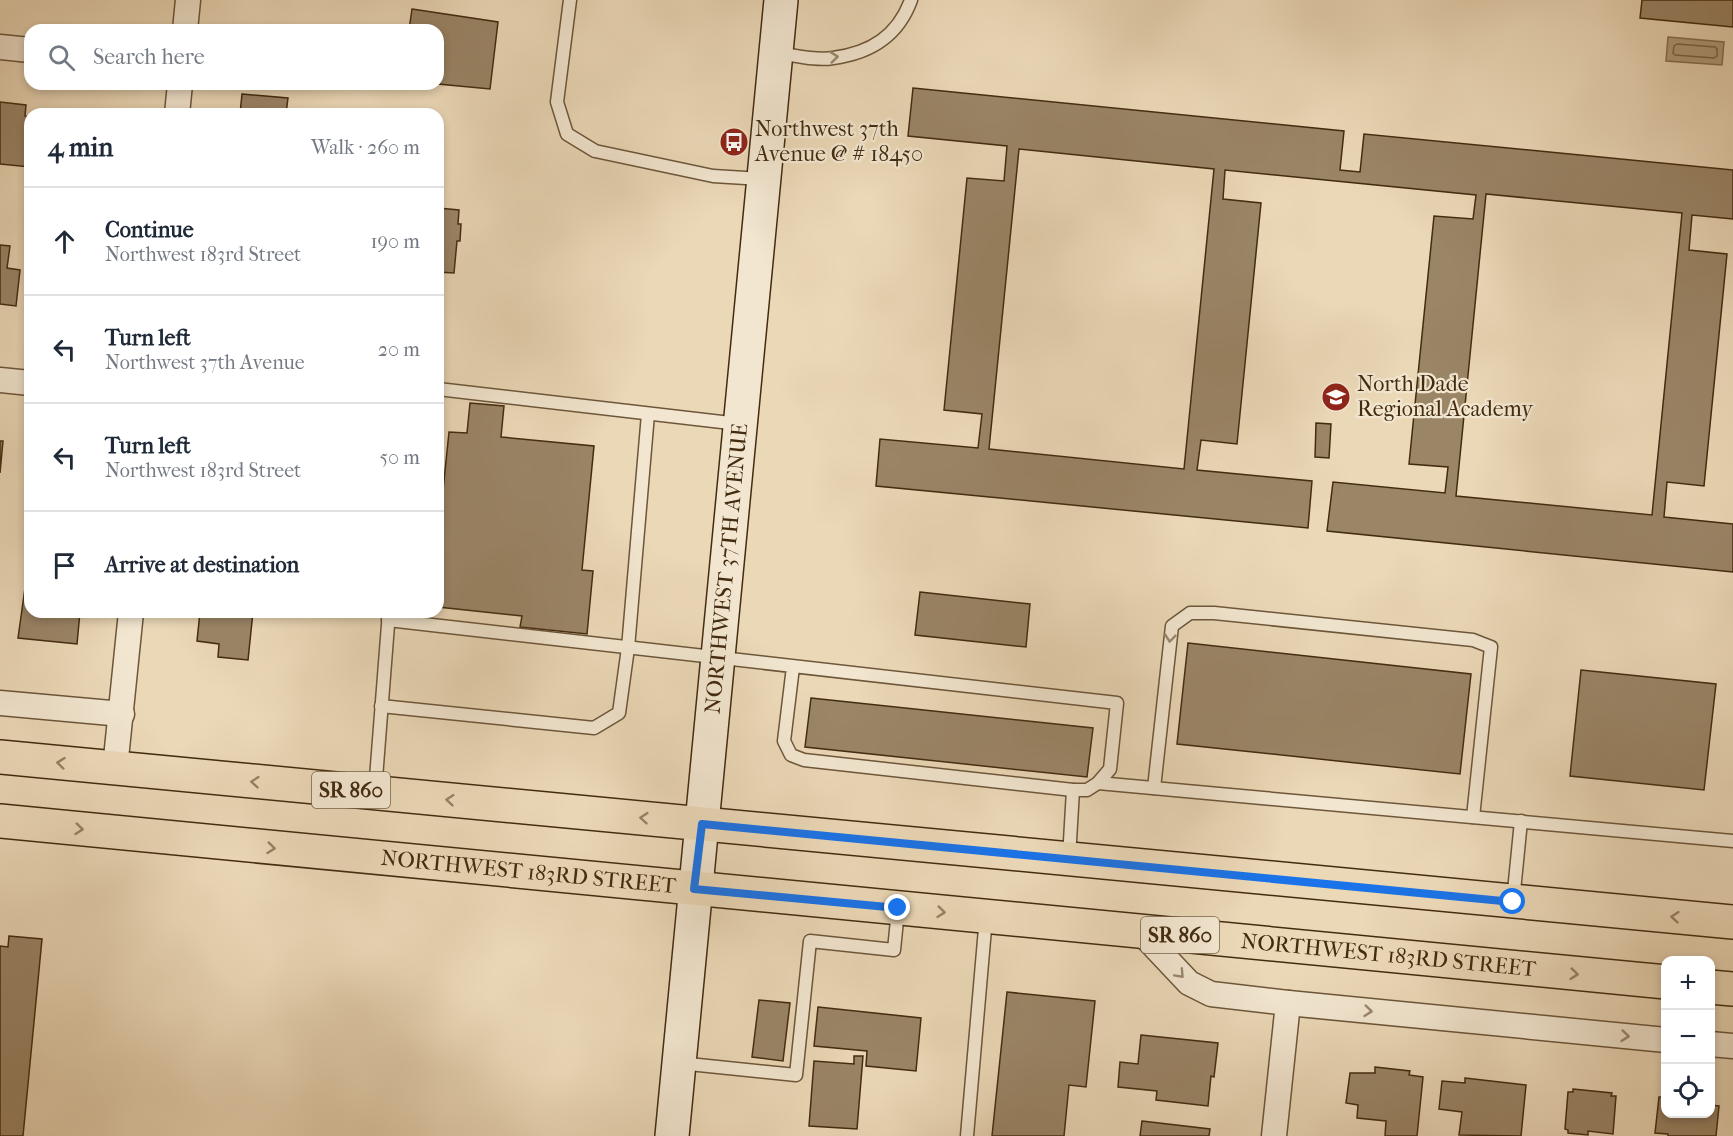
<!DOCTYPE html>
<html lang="en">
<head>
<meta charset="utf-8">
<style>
	body { margin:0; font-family:"IM FELL French Canon",serif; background:#f6f6f7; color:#1f2937 }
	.controls { position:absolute; right:18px; bottom:18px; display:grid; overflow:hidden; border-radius:12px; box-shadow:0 3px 9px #0003 }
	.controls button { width:54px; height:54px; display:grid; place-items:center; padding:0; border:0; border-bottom:2px solid #e0e1e3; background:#fff; color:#1f2937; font:30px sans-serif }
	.stop { position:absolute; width:18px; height:18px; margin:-14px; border:4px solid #1a73e8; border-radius:50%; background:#fff }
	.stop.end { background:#1a73e8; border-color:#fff; box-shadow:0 2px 6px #0008 }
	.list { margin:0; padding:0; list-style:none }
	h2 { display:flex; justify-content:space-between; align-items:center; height:78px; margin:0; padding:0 24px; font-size:26px }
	h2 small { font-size:20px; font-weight:400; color:#747a83 }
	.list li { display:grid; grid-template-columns:39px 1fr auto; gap:18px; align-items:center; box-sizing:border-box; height:108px; padding:0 24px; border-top:2px solid #e0e1e3 }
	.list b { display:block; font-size:22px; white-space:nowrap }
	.list p { margin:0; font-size:20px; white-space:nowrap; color:#747a83 }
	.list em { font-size:20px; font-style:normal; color:#747a83 }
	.icon { flex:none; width:33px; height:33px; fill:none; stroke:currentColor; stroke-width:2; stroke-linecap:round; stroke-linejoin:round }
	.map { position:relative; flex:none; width:1733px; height:1136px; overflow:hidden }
	.search { position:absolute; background:#fff; box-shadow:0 3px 9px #0003; left:24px; top:24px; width:420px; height:66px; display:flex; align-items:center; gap:15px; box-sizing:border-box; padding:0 21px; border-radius:18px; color:#747a83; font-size:22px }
	.panel { position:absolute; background:#fff; box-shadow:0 3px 9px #0003; left:24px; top:108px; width:420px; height:510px; border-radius:18px }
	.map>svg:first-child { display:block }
	.water { fill:#b29d7e; stroke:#866f52; stroke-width:1.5 }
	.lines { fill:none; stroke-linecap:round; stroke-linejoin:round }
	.shore { stroke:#7a6447; stroke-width:1.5 }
	.building { fill:#9a8567; stroke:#432b10; stroke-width:1.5; fill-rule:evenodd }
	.service-casing { stroke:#6d563a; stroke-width:15 }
	.minor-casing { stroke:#6d563a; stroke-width:27 }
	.secondary-casing { stroke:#432b10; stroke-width:36 }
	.primary-casing { stroke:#432b10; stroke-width:36 }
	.service { stroke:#f2e6d0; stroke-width:12 }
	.minor { stroke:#f2e6d0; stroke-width:24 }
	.secondary { stroke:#f2e6d0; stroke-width:33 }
	.primary { stroke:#ebd8b7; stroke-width:33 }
	.oneway { stroke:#9a8870 }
	.oneway2 { stroke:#978264 }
	.route { stroke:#1a73e8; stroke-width:8 }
	.labels { text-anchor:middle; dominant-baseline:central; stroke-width:4.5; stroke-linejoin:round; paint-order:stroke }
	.shield { fill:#f2e6d0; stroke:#78634a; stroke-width:1.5 }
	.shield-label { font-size:21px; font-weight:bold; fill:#432b10 }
	.poi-label { font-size:22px; fill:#432b10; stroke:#f2e6d0; text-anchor:start }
	.street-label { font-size:22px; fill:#432b10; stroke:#f2e6d0 }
</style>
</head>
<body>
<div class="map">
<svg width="1733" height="1136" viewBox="0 0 1733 1136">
	<rect width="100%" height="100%" fill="#ebd8b7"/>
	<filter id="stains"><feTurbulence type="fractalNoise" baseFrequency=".00333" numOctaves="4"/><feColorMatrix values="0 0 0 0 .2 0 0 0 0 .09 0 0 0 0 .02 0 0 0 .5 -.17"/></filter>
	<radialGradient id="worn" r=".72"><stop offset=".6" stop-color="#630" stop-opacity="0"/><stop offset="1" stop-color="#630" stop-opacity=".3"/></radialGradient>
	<polygon class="water" points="1668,37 1724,42 1722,65 1666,61"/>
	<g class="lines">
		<polygon class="shore" points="1677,44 1715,47 1717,49 1717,56 1714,58 1675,55 1673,53 1674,46"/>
	</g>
	<g class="building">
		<polygon points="1642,0 1733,0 1733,27 1640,18"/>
		<polygon points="412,9 498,22 490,89 438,84 438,30 409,30"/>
		<polygon points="282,26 311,29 311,30 282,30"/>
		<path d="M913,88L1344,131L1340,170L1360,172L1364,134L1733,170V219L1692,215L1689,250L1727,254L1704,486L1667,482L1664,517L1733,524V572L1327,531L1333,482L1445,493L1448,467L1409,464L1434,216L1473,219L1476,195L1225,170L1223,199L1261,203L1237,444L1201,440L1197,470L1312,481L1308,528L876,486L880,439L978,448L982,414L944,410L967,178L1004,181L1007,146L908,136ZM1019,149L1214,169L1184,469L989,449ZM1486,194L1682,213L1652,515L1456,496Z"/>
		<polygon points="242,94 288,98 286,114 290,114 240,114"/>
		<polygon points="0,102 26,105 25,116 30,117 30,167 0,164"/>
		<polygon points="438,208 459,210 458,224 461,224 460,241 457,241 454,273 438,272"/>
		<polygon points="0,245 10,246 7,268 20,270 16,306 0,304"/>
		<polygon points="470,403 504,406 501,437 594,446 582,570 593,571 587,634 520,627 522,616 438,607 438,539 449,432 467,433"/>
		<polygon points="1316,423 1331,424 1329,458 1315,457"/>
		<polygon points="0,441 3,441 0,473"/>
		<polygon points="30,447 30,482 27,482"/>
		<polygon points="26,581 30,581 30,612 80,612 77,644 18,638"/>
		<polygon points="920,592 1030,604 1026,647 915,635"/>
		<polygon points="200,612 253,612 248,660 218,657 219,644 197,641"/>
		<polygon points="1188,643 1471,674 1460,774 1177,744"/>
		<polygon points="1581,670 1716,684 1704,790 1570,776"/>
		<polygon points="811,698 1093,728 1087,777 805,747"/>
		<polygon points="9,936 42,939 23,1136 0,1136 0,946 8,947"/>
		<polygon points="1007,992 1095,1001 1086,1087 1069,1085 1064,1136 992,1136"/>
		<polygon points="759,1000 790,1003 783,1061 752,1057"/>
		<polygon points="818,1007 921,1018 916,1071 866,1066 867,1051 814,1046"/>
		<polygon points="1141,1035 1218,1043 1214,1077 1211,1076 1208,1106 1156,1100 1157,1091 1118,1087 1120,1062 1138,1064"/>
		<polygon points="854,1056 863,1056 857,1129 809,1126 814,1061 854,1064"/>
		<polygon points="1375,1067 1410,1071 1409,1075 1423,1077 1417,1136 1385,1136 1386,1121 1357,1118 1358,1105 1346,1103 1350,1073 1375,1073"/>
		<polygon points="1465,1078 1526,1085 1521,1136 1459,1135 1462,1112 1439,1109 1442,1081 1465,1083"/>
		<polygon points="1573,1089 1612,1093 1611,1096 1616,1096 1613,1134 1588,1131 1588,1135 1568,1133 1568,1130 1565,1129 1568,1092 1573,1092"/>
		<polygon points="1659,1097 1666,1097 1666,1114 1710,1114 1710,1105 1719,1106 1716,1136 1668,1136 1668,1134 1655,1133"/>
		<polygon points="1142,1121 1210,1129 1209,1136 1140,1136"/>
	</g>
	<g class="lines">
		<g class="service-casing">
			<g id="service">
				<polyline points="570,0 557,102 567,134 595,151 713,176 762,179"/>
				<path d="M777,53C794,55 816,61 833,58C871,53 898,36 911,0"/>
				<polyline points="438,389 739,424"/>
				<polyline points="388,620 1117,703 1110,769 1098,783 1087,790 1073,790 804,760 791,755 784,741 793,667"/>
				<polyline points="381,706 594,728 619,713 628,648 648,414"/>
				<polyline points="1098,783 1733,841"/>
				<polyline points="1154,788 1172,626 1190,613 1214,613 1473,640 1491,647 1473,817"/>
				<polyline points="375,791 389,612"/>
				<polyline points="1069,858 1073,790"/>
				<polyline points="1513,901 1521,821"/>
				<polyline points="679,1063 796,1075 810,941 894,950 898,910"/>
				<polyline points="967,1136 986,917"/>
			</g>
		</g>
		<g class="minor-casing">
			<g id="minor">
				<polyline points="185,30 188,0"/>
				<polyline points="0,47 30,50"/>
				<polyline points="177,114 180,84"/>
				<polyline points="0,380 30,383"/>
				<polyline points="0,703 122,714"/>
				<polyline points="115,768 131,612"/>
				<polyline points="1140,931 1189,983 1211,994 1288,1003 1666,1040"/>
				<polyline points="1710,1044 1733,1046"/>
				<polyline points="1274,1136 1288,1003"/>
			</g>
		</g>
		<g class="secondary-casing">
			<g id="secondary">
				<path id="s1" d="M672,1136L781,0"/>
			</g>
		</g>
		<g class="primary-casing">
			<g id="primary">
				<polyline points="0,757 1733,922"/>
				<path id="s2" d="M0,821L1666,982"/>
				<polyline points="1710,987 1733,989"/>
			</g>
		</g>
		<use href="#service" class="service"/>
		<use href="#minor" class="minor"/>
		<use href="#secondary" class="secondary"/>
		<use href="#primary" class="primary"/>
	</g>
	<defs><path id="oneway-chevron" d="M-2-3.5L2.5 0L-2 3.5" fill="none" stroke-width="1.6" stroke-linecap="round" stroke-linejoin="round" transform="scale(1.5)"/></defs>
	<g class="oneway">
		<use href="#oneway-chevron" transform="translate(834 57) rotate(-6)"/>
		<use href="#oneway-chevron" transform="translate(1170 638) rotate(96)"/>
		<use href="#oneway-chevron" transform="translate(1180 974) rotate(47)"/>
		<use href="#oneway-chevron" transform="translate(1368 1011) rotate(6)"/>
		<use href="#oneway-chevron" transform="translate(1625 1036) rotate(6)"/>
	</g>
	<g class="oneway2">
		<use href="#oneway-chevron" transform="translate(61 763) rotate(-174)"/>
		<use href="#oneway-chevron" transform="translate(255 782) rotate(-175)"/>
		<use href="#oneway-chevron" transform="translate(450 800) rotate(-175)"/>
		<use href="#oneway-chevron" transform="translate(644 818) rotate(-175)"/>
		<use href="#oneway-chevron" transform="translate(79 829) rotate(6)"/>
		<use href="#oneway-chevron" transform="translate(271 848) rotate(6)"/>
		<use href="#oneway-chevron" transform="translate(941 912) rotate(6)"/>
		<use href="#oneway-chevron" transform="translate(1675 917) rotate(-175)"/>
		<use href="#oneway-chevron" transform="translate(1574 974) rotate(6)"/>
	</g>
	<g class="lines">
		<polyline class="route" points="898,908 694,889 702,824 1513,902"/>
	</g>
	<defs>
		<g id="bus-disc" transform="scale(1.5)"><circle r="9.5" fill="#8f2418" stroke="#f2e6d0"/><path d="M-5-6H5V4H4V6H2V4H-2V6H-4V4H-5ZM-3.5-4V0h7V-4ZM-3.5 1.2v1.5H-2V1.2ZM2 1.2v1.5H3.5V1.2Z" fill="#fff"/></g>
		<g id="school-disc" transform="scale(1.5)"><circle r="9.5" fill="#8f2418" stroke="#f2e6d0"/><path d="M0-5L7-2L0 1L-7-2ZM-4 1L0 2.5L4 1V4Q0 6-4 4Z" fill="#fff"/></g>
	</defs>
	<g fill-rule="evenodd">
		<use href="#bus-disc" x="734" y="142"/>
		<use href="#school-disc" x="1336" y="397"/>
	</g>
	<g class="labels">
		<g class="shield">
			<rect x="312" y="772" width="78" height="36" rx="4.5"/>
			<rect x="1141" y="917" width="78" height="36" rx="4.5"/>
		</g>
		<g class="shield-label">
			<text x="351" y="790">SR 860</text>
			<text x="1180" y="935">SR 860</text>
		</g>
		<g class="poi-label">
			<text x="755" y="129">Northwest 37th<tspan x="755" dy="25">Avenue @ # 18450</tspan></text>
			<text x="1357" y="384">North Dade<tspan x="1357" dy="25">Regional Academy</tspan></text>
		</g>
		<g class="street-label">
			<text stroke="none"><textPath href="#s1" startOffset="570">NORTHWEST 37TH AVENUE</textPath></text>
			<text stroke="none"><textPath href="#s2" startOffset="531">NORTHWEST 183RD STREET</textPath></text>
			<text stroke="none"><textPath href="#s2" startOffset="1395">NORTHWEST 183RD STREET</textPath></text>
		</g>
	</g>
	<rect width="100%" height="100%" filter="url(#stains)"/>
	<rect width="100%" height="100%" fill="url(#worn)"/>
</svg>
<div class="controls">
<button>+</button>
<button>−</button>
<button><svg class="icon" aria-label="locate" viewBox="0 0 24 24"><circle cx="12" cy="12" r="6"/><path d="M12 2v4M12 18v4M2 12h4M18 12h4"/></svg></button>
</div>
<div class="stop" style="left:1513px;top:902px"></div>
<div class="stop end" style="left:898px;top:908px"></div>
<div class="search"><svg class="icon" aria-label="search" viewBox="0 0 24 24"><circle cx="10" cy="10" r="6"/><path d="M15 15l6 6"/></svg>Search here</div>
<section class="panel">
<h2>4 min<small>Walk · 260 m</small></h2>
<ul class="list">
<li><svg class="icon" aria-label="ahead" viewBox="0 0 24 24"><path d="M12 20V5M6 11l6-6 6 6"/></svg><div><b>Continue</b><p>Northwest 183rd Street</p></div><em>190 m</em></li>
<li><svg class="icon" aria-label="left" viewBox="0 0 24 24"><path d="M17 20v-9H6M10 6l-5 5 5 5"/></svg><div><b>Turn left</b><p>Northwest 37th Avenue</p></div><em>20 m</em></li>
<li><svg class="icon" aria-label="left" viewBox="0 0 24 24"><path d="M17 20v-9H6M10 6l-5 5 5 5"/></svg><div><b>Turn left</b><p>Northwest 183rd Street</p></div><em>50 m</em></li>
<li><svg class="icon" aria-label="arrive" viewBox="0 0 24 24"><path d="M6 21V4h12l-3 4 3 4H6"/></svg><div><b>Arrive at destination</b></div></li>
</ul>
</section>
</div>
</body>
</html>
